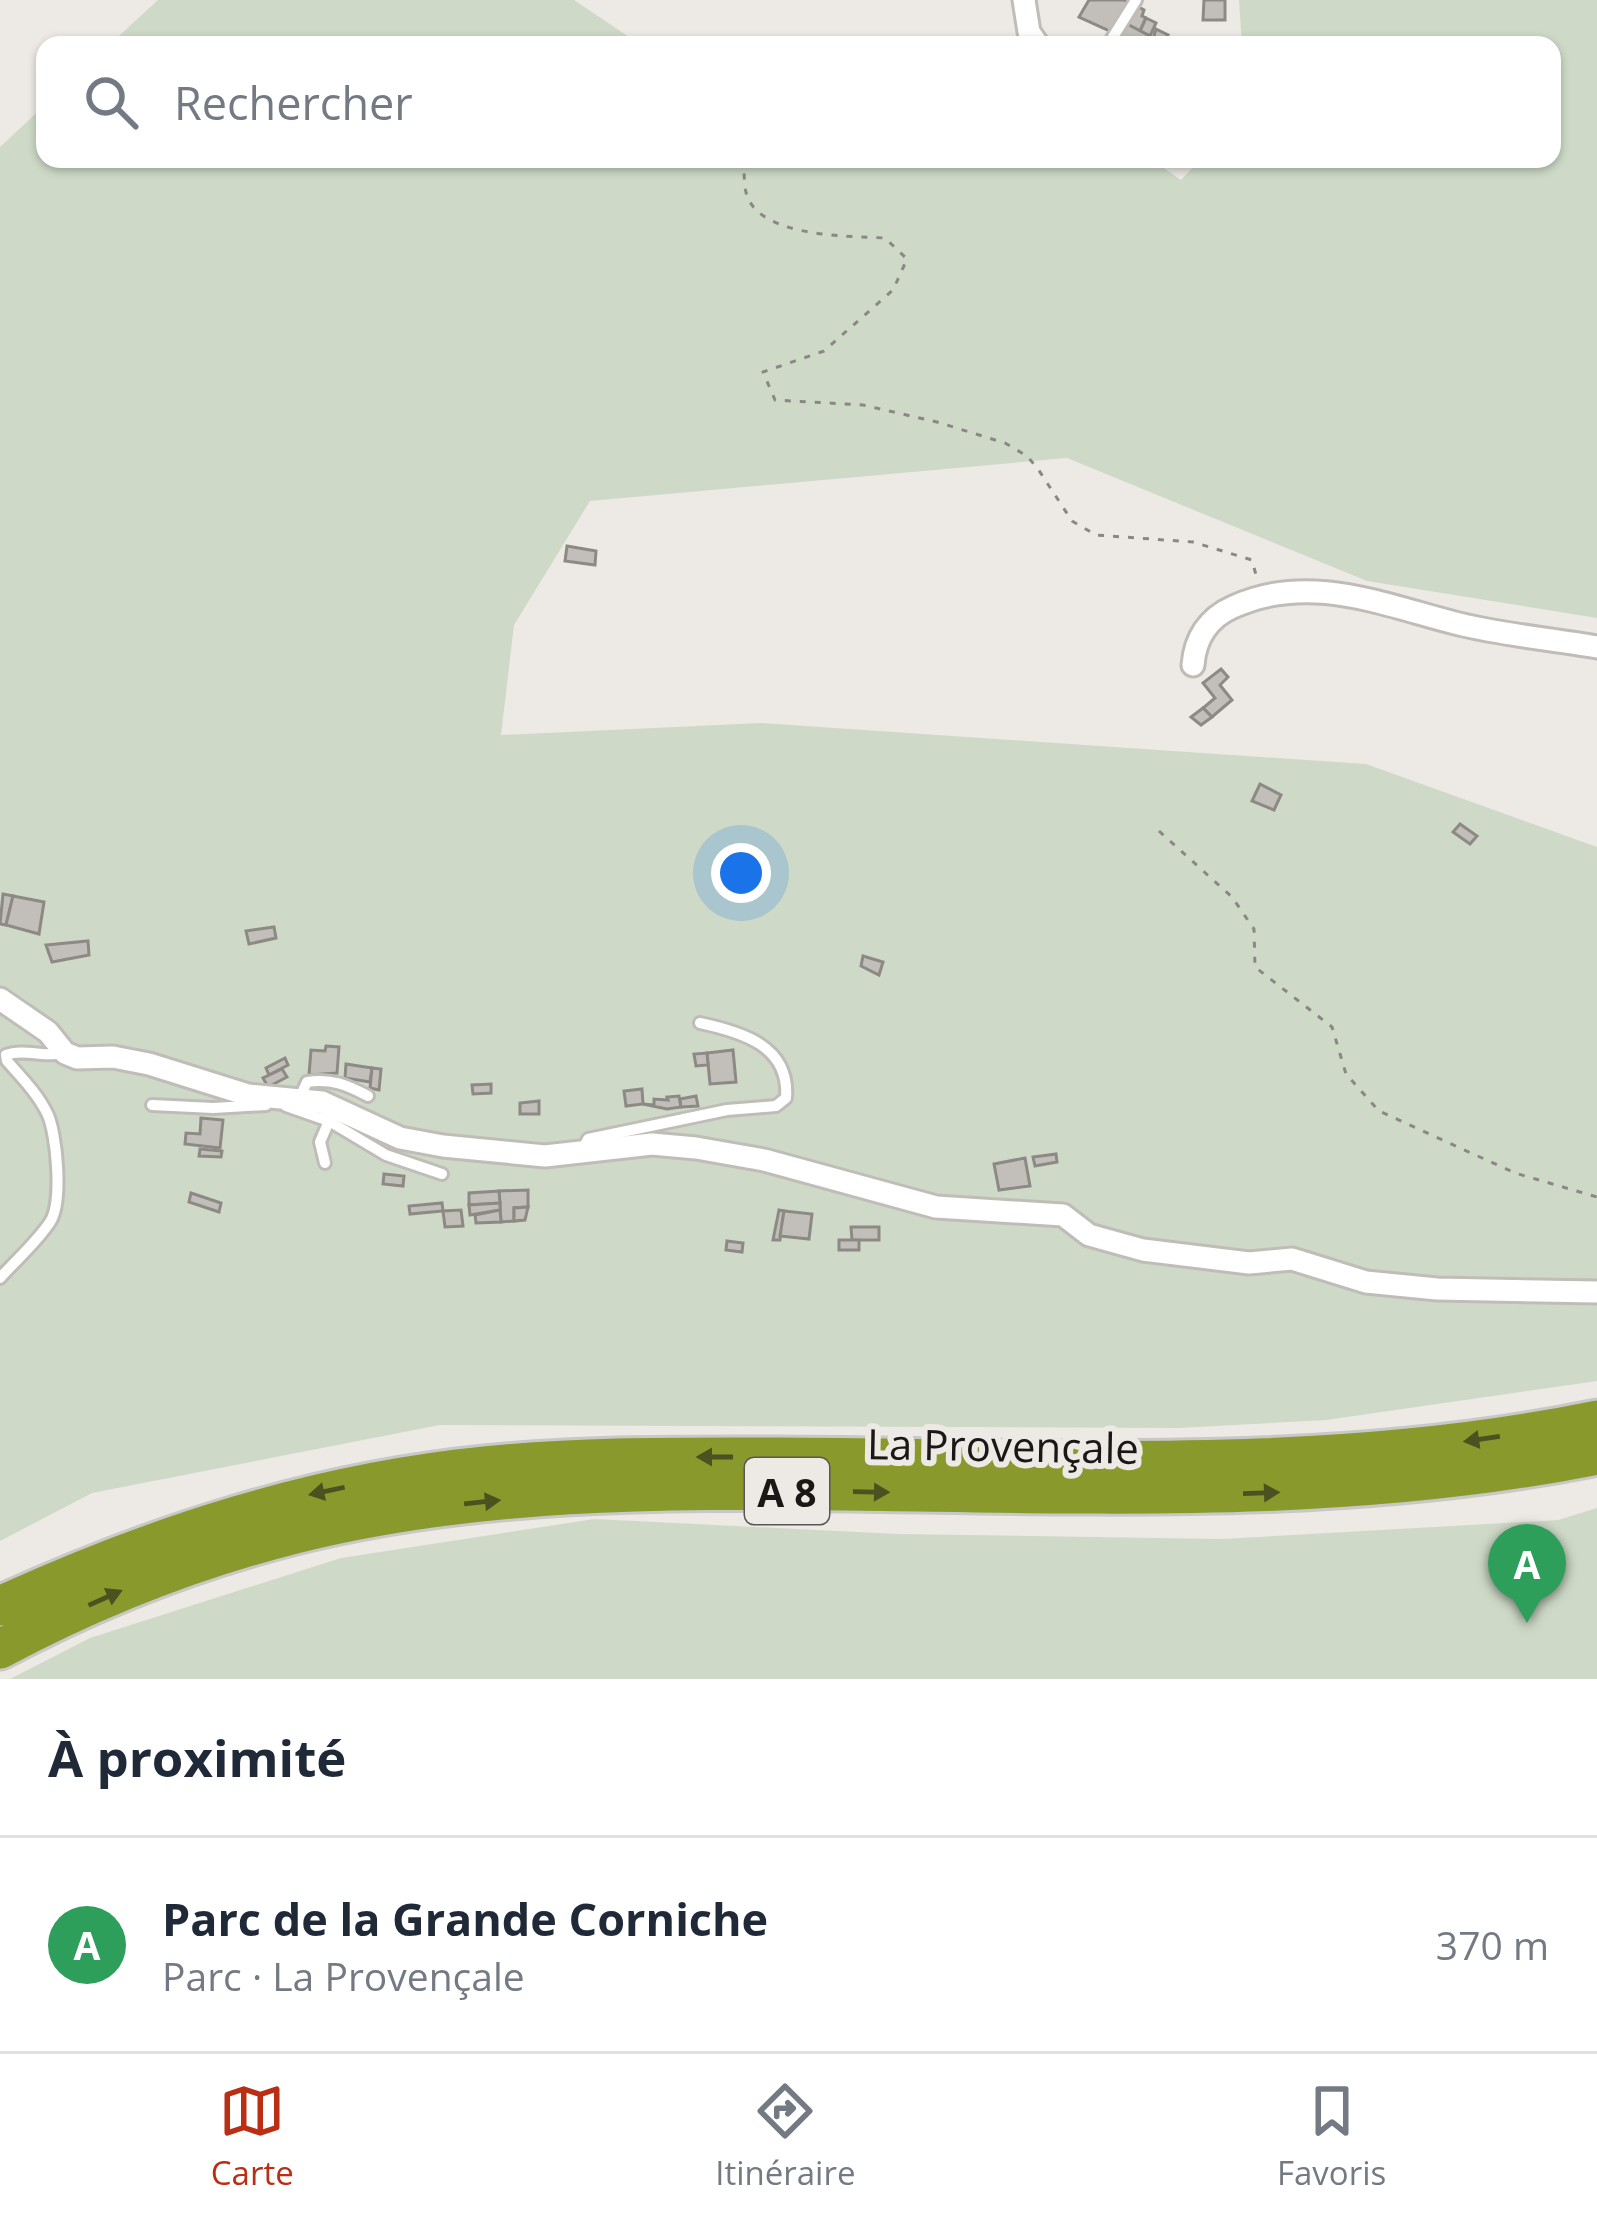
<!DOCTYPE html>
<html lang="fr">
<head>
<meta charset="utf-8">
<style>
	body { margin:0; font-family:"Open Sans",sans-serif; background:#f2f2f3; color:#1f2937 }
	.you { position:absolute; left:741px; top:873px; width:42px; height:42px; margin:-30px; border:9px solid #fff; border-radius:50%; background:#1a73e8; box-shadow:0 0 0 18px #1a73e833 }
	.badge { display:grid; place-items:center; width:78px; height:78px; border-radius:50%; background:#ba2e14; color:#fff; font-size:39px; font-weight:700 }
	.pin { position:absolute; translate:-50% -99px; filter:drop-shadow(0 3px 6px #0008) }
	.pin::after { content:''; position:absolute; top:63px; width:42px; height:36px; background:inherit; clip-path:polygon(0 0,100% 0,50% 100%) }
	.list { margin:0; padding:0; list-style:none }
	h2 { display:flex; justify-content:space-between; align-items:center; height:156px; margin:0; padding:0 48px; font-size:51px }
	h2 small { font-size:39px; font-weight:400; color:#747a83 }
	.list li { display:grid; grid-template-columns:78px 1fr auto; gap:36px; align-items:center; box-sizing:border-box; height:216px; padding:0 48px; border-top:3px solid #e0e1e3 }
	.list b { display:block; font-size:45px; white-space:nowrap }
	.list p { margin:0; font-size:39px; white-space:nowrap; color:#747a83 }
	.list em { font-size:39px; font-style:normal; color:#747a83 }
	.icon { flex:none; width:66px; height:66px; fill:none; stroke:currentColor; stroke-width:2; stroke-linecap:round; stroke-linejoin:round }
	.map { position:relative; flex:none; width:1597px; height:1679px; overflow:hidden }
	.search { position:absolute; background:#fff; box-shadow:0 3px 9px #0004; left:36px; right:36px; top:36px; height:132px; display:flex; align-items:center; gap:30px; box-sizing:border-box; padding:0 42px; border-radius:24px; color:#747a83; font-size:45px }
	.sheet { height:372px; background:#fff }
	nav { display:flex; justify-content:space-around; align-items:center; box-sizing:border-box; height:168px; border-top:3px solid #e0e1e3; background:#fff; font-size:33px; color:#747a83 }
	nav a { display:grid; justify-items:center; gap:6px }
	nav .on { color:#ba2e14 }
	.map>svg:first-child { display:block }
	.green { fill:#cedac7 }
	.building { fill:#c2bfbb; stroke:#8d8a85; stroke-width:3 }
	.lines { fill:none; stroke-linecap:round; stroke-linejoin:round }
	.lane-casing { stroke:#c0bdb8; stroke-width:16 }
	.street-casing { stroke:#c0bdb8; stroke-width:27 }
	.highway-casing { stroke:#c8c8c7; stroke-width:45 }
	.path { stroke:#8a8885; stroke-width:3; stroke-dasharray:6 9; stroke-linecap:butt }
	.lane { stroke:#fff; stroke-width:10 }
	.street { stroke:#fff; stroke-width:21 }
	.highway { stroke:#89992c; stroke-width:39 }
	.oneway { fill:#4b5220 }
	.labels { text-anchor:middle; dominant-baseline:central; stroke-width:12; stroke-linejoin:round; paint-order:stroke }
	.shield { fill:#edeae5; stroke:#595755; stroke-width:3 }
	.shield-label { font-size:39px; font-weight:bold; fill:#191817 }
	.street-label { font-size:42px; fill:#191817; stroke:#edeae5 }
</style>
</head>
<body>
<div class="map">
<svg width="1597" height="1679" viewBox="0 0 1597 1679">
	<rect width="100%" height="100%" fill="#edeae5"/>
	<g class="green">
		<polygon points="158,0 574,0 641,45 109,45"/>
		<polygon points="1239,0 1597,0 1597,618 1367,581 1067,458 590,501 514,625 501,735 761,723 1366,764 1597,847 1597,1381 1326,1420 1179,1428 440,1425 92,1493 0,1541 0,147 45,105 45,159 1151,159 1181,180 1201,159 1552,159 1552,45 1242,45"/>
		<polygon points="1597,1508 1597,1679 10,1679 90,1638 341,1558 594,1519 898,1534 1222,1539 1558,1520"/>
	</g>
	<g class="building">
		<polygon points="1089,0 1124,0 1130,3 1112,32 1079,17"/>
		<polygon points="1204,0 1225,0 1225,20 1203,20"/>
		<polygon points="1137,6 1144,10 1142,16 1146,18 1140,31 1125,23"/>
		<polygon points="1146,18 1156,23 1150,36 1140,31"/>
		<polygon points="1125,23 1150,36 1146,45 1129,45 1118,40"/>
		<polygon points="1156,29 1168,35 1163,45 1151,45"/>
		<polygon points="567,546 596,551 595,565 565,561"/>
		<polygon points="1221,669 1228,677 1220,685 1232,700 1212,717 1203,708 1215,698 1203,683"/>
		<polygon points="1203,708 1212,717 1201,725 1191,717"/>
		<polygon points="1260,784 1281,795 1274,810 1252,801"/>
		<polygon points="1460,824 1477,836 1470,844 1453,832"/>
		<polygon points="3,894 13,896 6,925 0,924"/>
		<polygon points="13,896 44,902 39,934 6,925"/>
		<polygon points="274,927 276,938 249,944 246,931"/>
		<polygon points="88,941 89,955 52,962 46,945"/>
		<polygon points="863,956 883,962 879,975 861,966"/>
		<polygon points="326,1046 339,1047 337,1073 309,1075 311,1050 325,1051"/>
		<polygon points="733,1050 736,1082 710,1084 707,1053"/>
		<polygon points="707,1053 708,1065 696,1066 694,1054"/>
		<polygon points="285,1058 288,1065 269,1075 266,1068"/>
		<polygon points="346,1064 372,1068 370,1082 345,1078"/>
		<polygon points="372,1068 381,1069 379,1090 370,1088"/>
		<polygon points="282,1069 287,1077 268,1087 263,1078"/>
		<polygon points="491,1084 491,1093 473,1094 472,1085"/>
		<polygon points="642,1089 643,1104 626,1106 624,1091"/>
		<polygon points="679,1096 681,1107 667,1109 643,1104 654,1105 654,1099 668,1100 667,1097"/>
		<polygon points="696,1096 698,1106 681,1107 680,1099"/>
		<polygon points="539,1101 539,1114 520,1114 520,1103"/>
		<polygon points="201,1118 223,1120 220,1148 185,1144 186,1133 200,1134"/>
		<polygon points="200,1149 222,1151 221,1157 199,1156"/>
		<polygon points="1056,1154 1057,1162 1035,1166 1033,1157"/>
		<polygon points="1025,1158 1030,1186 999,1190 994,1164"/>
		<polygon points="384,1174 404,1176 403,1186 383,1184"/>
		<polygon points="528,1190 528,1207 514,1208 514,1221 501,1222 499,1191"/>
		<polygon points="499,1191 500,1203 469,1205 469,1193"/>
		<polygon points="191,1193 221,1203 219,1212 189,1202"/>
		<polygon points="442,1203 443,1211 410,1214 409,1206"/>
		<polygon points="500,1203 500,1210 470,1215 469,1205"/>
		<polygon points="528,1207 525,1220 514,1221 514,1208"/>
		<polygon points="461,1210 463,1226 445,1227 443,1211"/>
		<polygon points="500,1210 501,1222 476,1223 475,1215"/>
		<polygon points="779,1210 784,1211 780,1240 773,1240"/>
		<polygon points="784,1211 812,1214 809,1239 780,1236"/>
		<polygon points="851,1227 879,1227 879,1240 852,1240"/>
		<rect x="839" y="1240" width="20" height="10"/>
		<polygon points="727,1241 743,1243 742,1252 726,1250"/>
	</g>
	<g class="lines">
		<g class="lane-casing">
			<g id="lane">
				<polyline points="1108,45 1136,0"/>
				<path d="M300,1097L307,1082C331,1078 347,1085 368,1096"/>
				<polyline points="152,1105 213,1108 266,1105"/>
				<polyline points="286,1106 329,1121 386,1155 442,1174"/>
				<path d="M582,1151L588,1139L727,1110L776,1106L786,1098C790,1046 742,1032 700,1023"/>
				<polyline points="325,1163 320,1142 329,1121"/>
				<path d="M0,1278C16,1260 37,1242 50,1222C63,1203 57,1133 47,1113C37,1093 22,1078 7,1061L6,1055C24,1048 46,1058 65,1053"/>
			</g>
		</g>
		<g class="street-casing">
			<g id="street">
				<polyline points="1024,0 1029,32 1038,45"/>
				<path d="M1193,665C1195,639 1208,618 1233,607C1309,572 1383,605 1459,624C1504,635 1551,639 1597,647"/>
				<polyline points="0,999 48,1032 65,1053 77,1058 113,1057 149,1064 248,1095 322,1102 400,1138 443,1146 545,1156 652,1144 696,1148 764,1160 936,1207 1063,1215 1089,1235 1143,1250 1249,1263 1292,1259 1366,1282 1437,1289 1597,1292"/>
			</g>
		</g>
		<g class="highway-casing">
			<g id="highway">
				<path d="M0,1606C155,1535 315,1483 485,1466C582,1456 678,1457 775,1457C1048,1458 1327,1476 1597,1420"/>
				<path d="M0,1649C94,1599 192,1560 295,1534C475,1489 662,1489 846,1491C1097,1494 1349,1505 1597,1455"/>
			</g>
		</g>
		<g class="path">
			<path d="M747,159C743,169 744,175 745,186C749,238 847,236 885,238L907,259L893,290L824,351L763,372L775,400L863,405L937,422L1005,443L1027,456L1038,469L1072,521L1096,535L1193,542L1252,560L1256,575"/>
			<polyline points="1159,831 1232,897 1254,929 1255,967 1332,1027 1346,1074 1379,1111 1515,1173 1597,1197"/>
		</g>
		<use href="#lane" class="lane"/>
		<use href="#street" class="street"/>
		<use href="#highway" class="highway"/>
	</g>
	<defs><path id="oneway-solid" d="M-6-.8H1V-3.2L6.5 0L1 3.2V.8H-6Z" transform="scale(3)"/></defs>
	<g class="oneway">
		<use href="#oneway-solid" transform="translate(1482 1439) rotate(172)"/>
		<use href="#oneway-solid" transform="translate(715 1457) rotate(-180)"/>
		<use href="#oneway-solid" transform="translate(327 1491) rotate(168)"/>
		<use href="#oneway-solid" transform="translate(871 1492) rotate(1)"/>
		<use href="#oneway-solid" transform="translate(1261 1493) rotate(-2)"/>
		<use href="#oneway-solid" transform="translate(482 1502) rotate(-6)"/>
		<use href="#oneway-solid" transform="translate(105 1598) rotate(-24)"/>
	</g>
	<g class="labels">
		<rect class="shield" x="745" y="1458" width="84" height="66" rx="9"/>
		<g class="shield-label">
			<text x="787" y="1491">A 8</text>
		</g>
		<g class="street-label">
			<text transform="translate(1003 1445) rotate(1)">La Provençale</text>
		</g>
	</g>
</svg>
<div class="you"></div>
<div class="pin badge" style="left:1527px;top:1623px;background:#2e9e5b">A</div>
<div class="search"><svg class="icon" aria-label="search" viewBox="0 0 24 24"><circle cx="10" cy="10" r="6"/><path d="M15 15l6 6"/></svg>Rechercher</div>
</div>
<section class="sheet">
<h2>À proximité<small></small></h2>
<ul class="list">
<li><span class="badge" style="background:#2e9e5b">A</span><div><b>Parc de la Grande Corniche</b><p>Parc · La Provençale</p></div><em>370 m</em></li>
</ul>
</section>
<nav>
<a class="on"><svg class="icon" aria-label="map" viewBox="0 0 24 24"><path d="M3 6l6-2 6 2 6-2v14l-6 2-6-2-6 2zM9 4v14M15 6v14"/></svg>Carte</a>
<a><svg class="icon" aria-label="directions" viewBox="0 0 24 24"><path d="M12 3l9 9-9 9-9-9zM9 14v-3h6M13 9l2 2-2 2"/></svg>Itinéraire</a>
<a><svg class="icon" aria-label="saved" viewBox="0 0 24 24"><path d="M7 4h10v16l-5-4-5 4z"/></svg>Favoris</a>
</nav>
</body>
</html>
